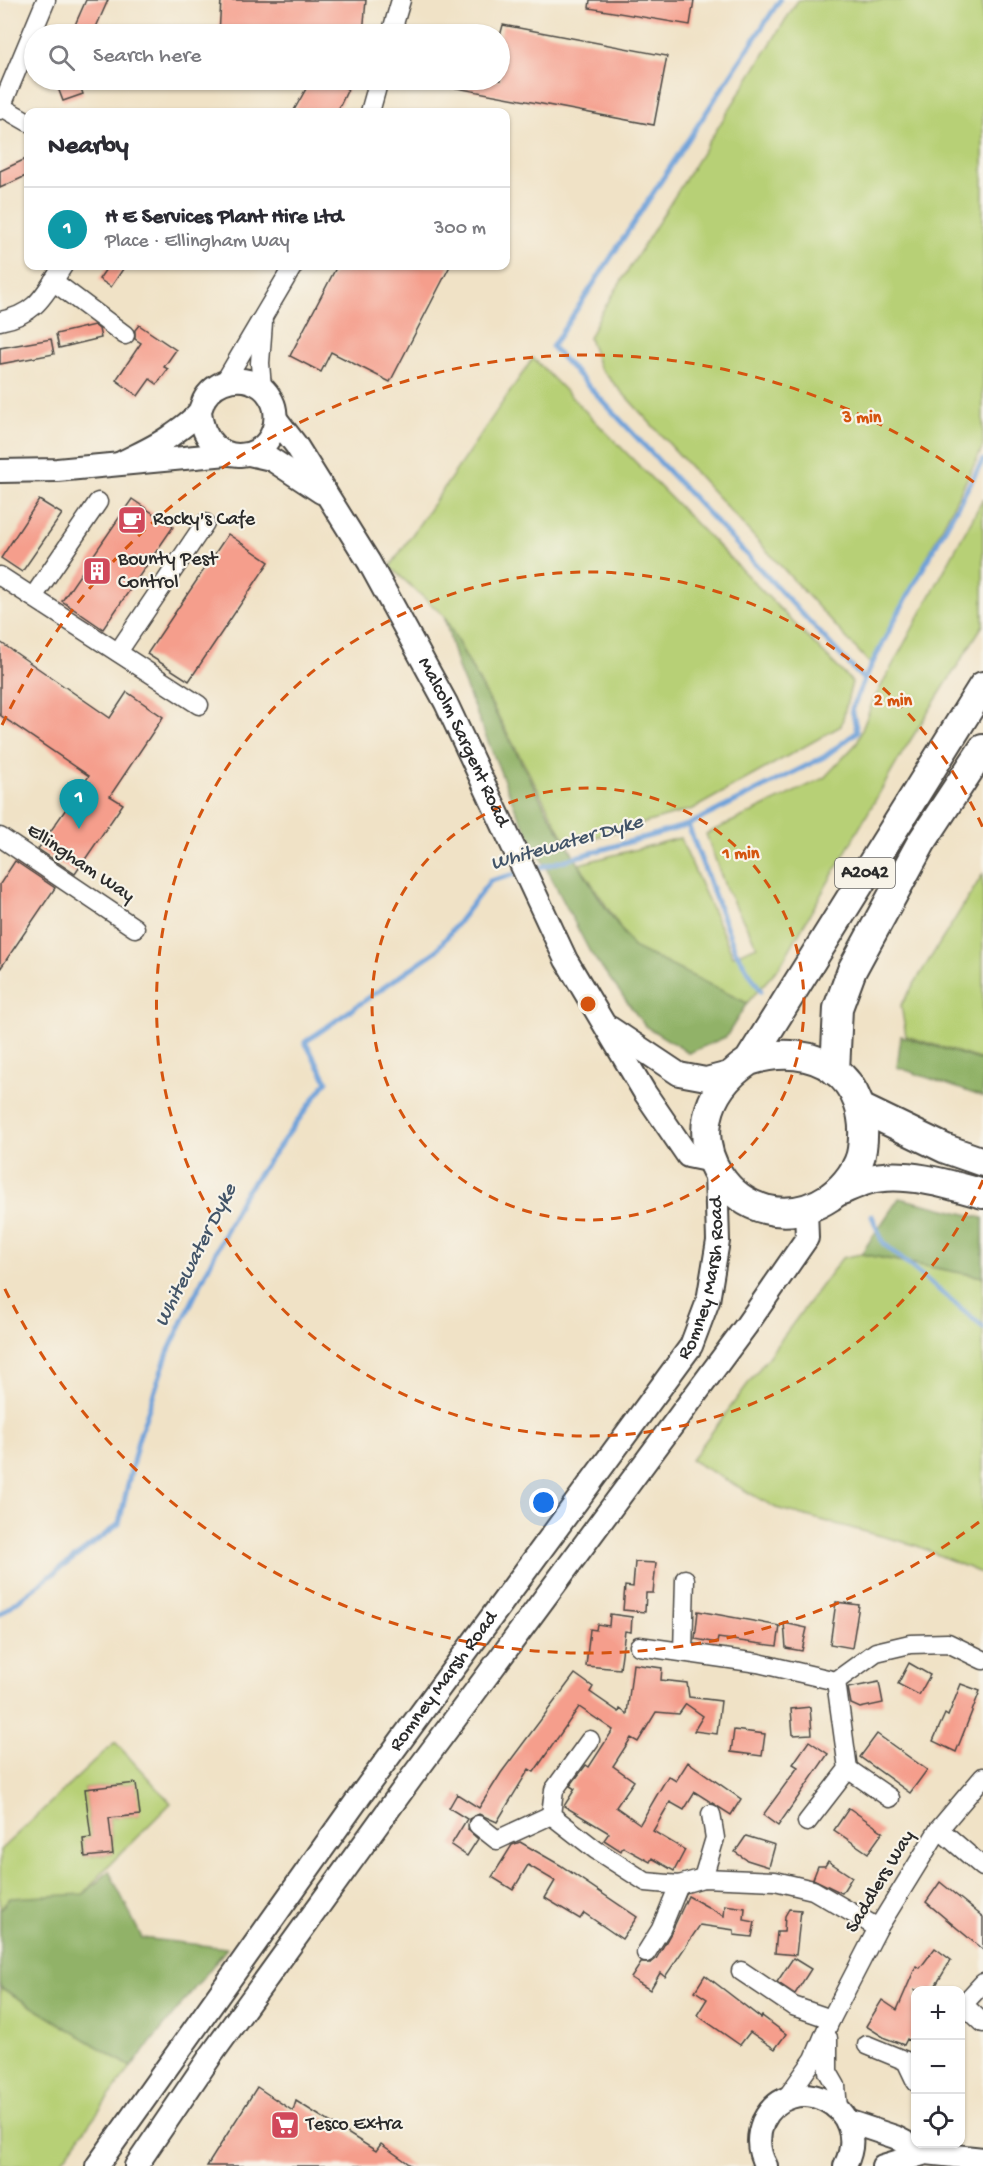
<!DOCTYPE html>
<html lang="en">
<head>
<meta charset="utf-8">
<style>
	body { margin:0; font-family:"Gochi Hand",sans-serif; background:#f7f7f7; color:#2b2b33 }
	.controls { position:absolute; right:18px; bottom:18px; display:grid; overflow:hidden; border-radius:12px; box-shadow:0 2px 4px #0004 }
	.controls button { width:54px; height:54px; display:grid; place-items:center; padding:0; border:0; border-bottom:2px solid #e1e1e2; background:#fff; color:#2b2b33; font:30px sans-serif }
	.you { position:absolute; left:544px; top:1503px; width:21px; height:21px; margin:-15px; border:4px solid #fff; border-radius:50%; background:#1a73e8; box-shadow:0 0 0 9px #1a73e833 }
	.badge { display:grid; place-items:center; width:39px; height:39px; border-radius:50%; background:#d1495b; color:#fff; font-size:20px; font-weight:700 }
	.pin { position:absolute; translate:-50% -50px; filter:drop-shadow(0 2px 3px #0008) }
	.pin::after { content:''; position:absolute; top:32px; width:21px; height:18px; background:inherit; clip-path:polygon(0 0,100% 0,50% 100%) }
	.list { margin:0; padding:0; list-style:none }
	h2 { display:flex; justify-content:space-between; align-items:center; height:78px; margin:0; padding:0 24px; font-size:26px }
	h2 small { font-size:20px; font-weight:400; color:#7c7c81 }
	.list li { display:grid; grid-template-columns:39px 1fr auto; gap:18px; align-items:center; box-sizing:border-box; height:84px; padding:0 24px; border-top:2px solid #e1e1e2 }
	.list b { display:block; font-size:22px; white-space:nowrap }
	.list p { margin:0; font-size:20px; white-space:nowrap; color:#7c7c81 }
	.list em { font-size:20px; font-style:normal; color:#7c7c81 }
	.icon { flex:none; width:33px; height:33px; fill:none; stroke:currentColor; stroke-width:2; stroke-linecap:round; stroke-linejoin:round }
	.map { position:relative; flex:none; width:983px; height:2166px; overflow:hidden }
	.search { position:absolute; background:#fff; box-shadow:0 2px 4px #0004; left:24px; top:24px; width:486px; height:66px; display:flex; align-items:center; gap:15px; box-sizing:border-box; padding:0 21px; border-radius:33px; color:#7c7c81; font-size:22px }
	.panel { position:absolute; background:#fff; box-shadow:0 2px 4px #0004; left:24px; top:108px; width:486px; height:162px; border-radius:12px }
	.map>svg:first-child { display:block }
	.green { fill:#b7d076; stroke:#717e50; stroke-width:1.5; fill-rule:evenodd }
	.forest { fill:#91b267; stroke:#5e6e49; stroke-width:1.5 }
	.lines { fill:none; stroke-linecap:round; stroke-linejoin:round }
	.stream { stroke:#6ea1d9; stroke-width:5 }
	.building { fill:#f59e8c }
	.minor-casing { stroke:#494642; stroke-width:21 }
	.tertiary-casing { stroke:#494642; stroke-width:26 }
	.primary-casing { stroke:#494642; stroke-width:32 }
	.minor { stroke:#fff; stroke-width:18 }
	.tertiary { stroke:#fff; stroke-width:22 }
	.primary { stroke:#fff; stroke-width:28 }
	.ring { fill:none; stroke:#d5540f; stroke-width:3; stroke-dasharray:10 8 }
	.labels { text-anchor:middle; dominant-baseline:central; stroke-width:4.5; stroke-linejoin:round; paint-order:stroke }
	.shield { fill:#f7f3e8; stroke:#686764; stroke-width:1.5 }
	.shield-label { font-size:18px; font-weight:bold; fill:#2b2b2b }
	.poi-label { font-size:20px; fill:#2b2b2b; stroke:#f7f3e8; text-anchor:start }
	.street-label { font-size:20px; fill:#2b2b2b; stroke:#f7f3e8 }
	.water-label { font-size:21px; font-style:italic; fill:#425468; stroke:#f7f3e8 }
	.centre { fill:#d5540f; stroke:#f7f3e8; stroke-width:3 }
	.ring-label { font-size:18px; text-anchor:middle; font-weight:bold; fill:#d5540f; stroke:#f7f3e8; stroke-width:4.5; stroke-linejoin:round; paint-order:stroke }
</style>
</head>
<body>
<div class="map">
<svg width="983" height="2166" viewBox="0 0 983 2166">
	<rect width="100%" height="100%" fill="#f7f3e8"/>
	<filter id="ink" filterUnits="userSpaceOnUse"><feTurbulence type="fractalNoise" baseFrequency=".0167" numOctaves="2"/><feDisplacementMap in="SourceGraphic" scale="12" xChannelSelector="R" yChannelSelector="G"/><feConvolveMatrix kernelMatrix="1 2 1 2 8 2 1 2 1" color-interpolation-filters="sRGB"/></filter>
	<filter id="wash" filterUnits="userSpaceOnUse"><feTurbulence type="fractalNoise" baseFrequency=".008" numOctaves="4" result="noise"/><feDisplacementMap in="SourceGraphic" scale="24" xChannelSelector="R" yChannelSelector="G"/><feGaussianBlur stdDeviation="1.35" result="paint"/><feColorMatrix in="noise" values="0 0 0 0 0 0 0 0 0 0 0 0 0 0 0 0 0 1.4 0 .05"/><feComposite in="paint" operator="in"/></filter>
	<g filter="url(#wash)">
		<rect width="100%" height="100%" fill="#f0e2c6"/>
		<g class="green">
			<polygon points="798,0 983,0 983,447 872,666 599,367 589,338 600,315"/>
			<polygon points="533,358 852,682 841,726 693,809 568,845 444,616 390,567"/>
			<polygon points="983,499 983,625 903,752 780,966 747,1003 633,947 579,864 680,838 733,956 757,946 726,889 706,834 824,778 857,743 873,701"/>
			<polygon points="983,874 983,1060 906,1036 901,1005"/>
			<polygon points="861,1254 983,1277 983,1574 915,1545 776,1508 691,1460 842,1258"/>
			<path d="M115,1742L171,1803L108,1866L56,1926L0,1932V1850ZM136,1783L139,1815L109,1818L113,1854L85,1857L83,1840L91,1838L85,1789Z"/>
			<polygon points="0,1987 131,2067 58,2166 0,2166"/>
		</g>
		<g class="forest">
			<polygon points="444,616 547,811 601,901 633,947 747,1003 726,1037 689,1053 645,1026 590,952 516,810 458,668"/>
			<polygon points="901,1036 983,1061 983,1097 897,1067"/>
			<polygon points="899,1198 983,1218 983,1277 861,1254"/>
			<polygon points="109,1871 142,1938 227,1948 131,2067 0,1987 0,1909 10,1898 84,1894"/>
		</g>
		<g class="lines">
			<g class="stream">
				<polyline points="780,0 552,347 864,680"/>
				<polyline points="688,825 735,950 761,991"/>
				<polyline points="531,870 688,825 824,757 857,732 852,709 864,680 896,617 983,460"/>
				<polyline points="872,1216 883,1243 983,1327"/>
				<polyline points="0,1614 119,1524 138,1440 168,1352 242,1197 327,1081 305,1042 436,951 490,881 519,873"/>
			</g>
		</g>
		<g id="blocks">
			<g class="building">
				<polygon points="86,0 108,0 93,34 71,34"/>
				<polygon points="221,0 366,0 363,34 219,34"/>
				<polygon points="590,0 694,0 690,25 589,8"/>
				<polygon points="503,25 667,56 654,125 451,87 452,80 500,80 500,36"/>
				<polygon points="55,80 78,80 83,94 63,101"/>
				<polygon points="311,80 329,80 348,89 337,112 293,112"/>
				<polygon points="28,158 28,175 0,188 0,171"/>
				<polygon points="108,266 125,266 111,287 99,279"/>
				<polygon points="337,266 450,266 390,382 331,352 321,372 290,356"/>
				<polygon points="94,325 99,329 101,338 59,348 56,334"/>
				<polygon points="139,325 176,350 164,367 168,369 157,384 150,379 138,396 116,380 141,343 135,339 135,330"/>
				<polygon points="51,339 54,354 0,364 0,348"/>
				<polygon points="132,499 173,527 103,629 62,601"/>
				<polygon points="39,500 62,514 22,572 1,558"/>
				<polygon points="228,534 269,562 189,681 147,654"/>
				<polygon points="0,642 110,718 127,692 163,717 110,796 123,804 75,874 38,849 89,776 0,715"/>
				<polygon points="15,861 55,888 0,969 0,884"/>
				<polygon points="635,1562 656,1563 653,1593 646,1593 645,1612 623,1610 625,1586 633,1587"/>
				<polygon points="836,1602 859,1605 852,1648 830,1644"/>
				<polygon points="698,1611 780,1626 777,1646 718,1638 717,1643 695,1639"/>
				<polygon points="610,1614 632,1617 631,1632 625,1631 620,1669 586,1666 590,1629 596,1630 597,1624 609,1626"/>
				<polygon points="784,1623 807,1628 802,1651 786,1648"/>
				<polygon points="909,1663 930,1675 919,1695 898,1684"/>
				<polygon points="633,1664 662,1668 661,1680 687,1683 689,1697 721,1701 717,1734 694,1731 703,1716 686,1704 679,1714 656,1712 638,1742 631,1738 613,1766 634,1781 616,1807 640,1824 668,1776 676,1781 688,1762 741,1799 731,1815 695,1792 684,1810 670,1802 653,1831 685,1850 674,1871 652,1858 650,1862 623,1847 621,1851 604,1840 609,1833 564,1806 575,1789 570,1786 586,1765 589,1767 613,1730 579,1707 534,1772 529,1769 497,1822 479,1814 469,1819 468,1830 478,1839 467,1856 451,1845 467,1819 449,1808 457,1794 479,1808 501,1773 575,1674 593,1687 590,1692 619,1712 620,1709 627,1714"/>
				<polygon points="879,1682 883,1703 860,1708 851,1704 848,1688"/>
				<polygon points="961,1684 980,1691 956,1752 933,1741 945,1714 948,1716"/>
				<polygon points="810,1707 812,1734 793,1735 791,1709"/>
				<polygon points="734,1730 765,1734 762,1756 731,1752"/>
				<polygon points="877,1734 927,1770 910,1793 860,1757"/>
				<polygon points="809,1741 828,1754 778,1826 763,1815 798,1767 793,1764"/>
				<polygon points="136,1783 140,1815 109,1818 113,1854 85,1857 83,1839 91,1838 85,1789"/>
				<polygon points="849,1808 883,1832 868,1853 834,1830"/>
				<polygon points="746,1836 775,1845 769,1867 747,1860 735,1852"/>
				<polygon points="520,1842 560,1865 637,1917 622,1939 584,1913 580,1919 545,1898 555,1881 528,1865 513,1890 492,1877 512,1845"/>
				<polygon points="828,1861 852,1877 842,1893 813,1879 818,1866 825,1866"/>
				<polygon points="940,1882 983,1917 983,1950 926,1902"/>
				<polygon points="688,1896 724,1916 725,1905 745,1908 744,1920 755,1922 752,1937 734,1935 734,1930 700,1925 665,1977 660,1973 650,1990 631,1978 641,1963 651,1963 656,1959 671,1933"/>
				<polygon points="789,1909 801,1910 796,1955 775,1953 777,1932 784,1932 785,1916"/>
				<polygon points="935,1948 951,1960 933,1990 915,1990 915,2043 907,2039 904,2045 885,2038 866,2026 882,2000 897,2010 916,1966 920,1968"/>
				<polygon points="793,1958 811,1969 795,1994 777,1982"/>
				<polygon points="705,1975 761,2018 762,2016 786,2034 775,2049 750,2032 740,2045 697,2015 707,1999 695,1991"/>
				<polygon points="257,2087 293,2111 296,2101 376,2151 381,2144 412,2166 207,2166"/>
			</g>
		</g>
	</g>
	<g filter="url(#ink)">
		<use href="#blocks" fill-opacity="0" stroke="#494642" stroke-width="1.5"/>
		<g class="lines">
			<g class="minor-casing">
				<g id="minor">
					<polyline points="391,34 401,0"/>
					<polyline points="2,107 28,122"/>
					<polyline points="0,110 46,0"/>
					<polyline points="370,112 379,80"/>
					<polyline points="53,281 125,335"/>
					<path d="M0,321C37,314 44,295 63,266"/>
					<polyline points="225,381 293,266"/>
					<polyline points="262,388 260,363 263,322"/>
					<polyline points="0,576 199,705"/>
					<polyline points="33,597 98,502"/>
					<polyline points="118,652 205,523"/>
					<polyline points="0,837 135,928"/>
					<polyline points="639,1646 758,1663 836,1681 876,1652 910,1644 948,1643 983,1660"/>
					<polyline points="683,1652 685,1579"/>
					<polyline points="590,1740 554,1790 551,1815 596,1850 646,1882 679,1885 703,1878 775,1881 813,1890 878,1928"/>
					<polyline points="848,1769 890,1798"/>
					<polyline points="807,1822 848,1769 836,1681"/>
					<polyline points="478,1825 497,1840 551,1815"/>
					<polyline points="939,1829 983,1867"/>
					<polyline points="703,1878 715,1838 711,1814"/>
					<polyline points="646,1953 661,1929 679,1885"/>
					<polyline points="741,1971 793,2006 831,2019"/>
					<polyline points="964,2005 983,2023"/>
					<polyline points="960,2008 983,1983"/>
					<polyline points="828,2038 828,2072 836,2086 838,2108"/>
					<polyline points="867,2045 906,2061 916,2082"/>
					<polyline points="785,2100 814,2059 830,2021 878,1928 939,1829 983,1777"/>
				</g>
			</g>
			<g class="tertiary-casing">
				<g id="tertiary">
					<path id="s1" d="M276,419L296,445L369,562L446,703L566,960L645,1093L688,1156L712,1161"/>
					<polyline points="249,454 271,459 321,492"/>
					<path d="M121,463C138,454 158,446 173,434C181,428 195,419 200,410C202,406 203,401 205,398C217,379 243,374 261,387C267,391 274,402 275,410C282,463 205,476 200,411"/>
					<polyline points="0,471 57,470 227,454"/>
					<polyline points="610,1028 679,1074 706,1079 733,1072"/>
					<polyline points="847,2121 895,2137 926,2153 983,2159"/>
					<path id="s2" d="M97,2166L360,1796L691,1346L708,1301L718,1241L716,1172"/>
					<polyline points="136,2166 212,2054 412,1777 746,1326 807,1238 806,1209"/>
					<path d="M766,2166C758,2152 757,2137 763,2122C790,2066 875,2106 845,2166"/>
					<polyline points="883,2166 926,2153"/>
				</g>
			</g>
			<g class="primary-casing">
				<g id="primary">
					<path d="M749,1061C815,1039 872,1077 862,1149C860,1167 845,1186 830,1197C742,1255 650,1127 749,1061L983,686"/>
					<polyline points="835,1071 838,1008 852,970 921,843 983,749"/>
					<polyline points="861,1108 946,1149 983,1162"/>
					<path d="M837,1192C847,1188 857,1183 867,1180C902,1170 949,1184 983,1194"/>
				</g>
			</g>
			<use href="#minor" class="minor"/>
			<use href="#tertiary" class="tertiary"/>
			<use href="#primary" class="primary"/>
		</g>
	</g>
	<g class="ring">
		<circle cx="588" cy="1004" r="216"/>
		<path d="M983 1180A432 432 0 1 1 983 828"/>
		<path d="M979 1522A649 649 0 0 1 2 1283M2 725A649 649 0 0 1 979 486"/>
	</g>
	<defs>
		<g id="cafe-square" transform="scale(1.5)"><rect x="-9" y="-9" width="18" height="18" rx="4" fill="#d1495b" stroke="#f7f3e8"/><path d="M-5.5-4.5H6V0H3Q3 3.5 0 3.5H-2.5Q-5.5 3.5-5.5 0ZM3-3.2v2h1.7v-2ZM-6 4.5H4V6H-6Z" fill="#fff"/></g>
		<g id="building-square" transform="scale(1.5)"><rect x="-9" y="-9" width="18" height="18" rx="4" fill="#d1495b" stroke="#f7f3e8"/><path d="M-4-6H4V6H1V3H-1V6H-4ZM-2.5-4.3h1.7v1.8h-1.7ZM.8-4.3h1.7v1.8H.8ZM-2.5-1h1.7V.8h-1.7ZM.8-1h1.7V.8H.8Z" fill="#fff"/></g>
		<g id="supermarket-square" transform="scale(1.5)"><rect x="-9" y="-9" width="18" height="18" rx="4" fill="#d1495b" stroke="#f7f3e8"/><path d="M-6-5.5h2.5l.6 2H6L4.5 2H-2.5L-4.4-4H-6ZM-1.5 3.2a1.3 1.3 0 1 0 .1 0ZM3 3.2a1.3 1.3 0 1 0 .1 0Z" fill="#fff"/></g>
	</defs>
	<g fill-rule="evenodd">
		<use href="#cafe-square" x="132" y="520"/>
		<use href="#building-square" x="97" y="571"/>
		<use href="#supermarket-square" x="285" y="2125"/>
	</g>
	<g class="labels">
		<rect class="shield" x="835" y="858" width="60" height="30" rx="4.5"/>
		<g class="shield-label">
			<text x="865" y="873">A2042</text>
		</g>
		<g class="poi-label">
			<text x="153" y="520">Rocky's Cafe</text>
			<text x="118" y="560">Bounty Pest<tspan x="118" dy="23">Control</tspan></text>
			<text x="306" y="2125">Tesco Extra</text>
		</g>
		<g class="street-label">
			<text stroke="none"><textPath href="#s1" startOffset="374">Malcolm Sargent Road</textPath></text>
			<text transform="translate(80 864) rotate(34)">Ellingham Way</text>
			<text stroke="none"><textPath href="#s2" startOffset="1082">Romney Marsh Road</textPath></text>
			<text stroke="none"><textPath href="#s2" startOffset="596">Romney Marsh Road</textPath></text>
			<text transform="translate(881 1882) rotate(-59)">Saddlers Way</text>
		</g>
		<g class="water-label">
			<text transform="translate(567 844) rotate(-16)">Whitewater Dyke</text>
			<text transform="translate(197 1256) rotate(-63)">Whitewater Dyke</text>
		</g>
	</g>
	<circle cx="588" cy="1004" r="9" class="centre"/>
	<g class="ring-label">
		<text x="862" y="422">3 min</text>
		<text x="893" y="705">2 min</text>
		<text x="741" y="858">1 min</text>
	</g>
</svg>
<div class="controls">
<button>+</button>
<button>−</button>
<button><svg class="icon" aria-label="locate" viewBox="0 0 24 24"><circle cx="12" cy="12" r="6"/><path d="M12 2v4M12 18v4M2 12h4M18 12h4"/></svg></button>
</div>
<div class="you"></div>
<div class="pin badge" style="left:79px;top:829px;background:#0f9aa8">1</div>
<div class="search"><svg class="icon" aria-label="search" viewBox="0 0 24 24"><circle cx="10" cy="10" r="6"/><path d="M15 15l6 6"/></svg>Search here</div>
<section class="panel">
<h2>Nearby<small></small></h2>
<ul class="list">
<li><span class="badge" style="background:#0f9aa8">1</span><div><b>H E Services Plant Hire Ltd</b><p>Place · Ellingham Way</p></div><em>300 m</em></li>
</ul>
</section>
</div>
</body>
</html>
